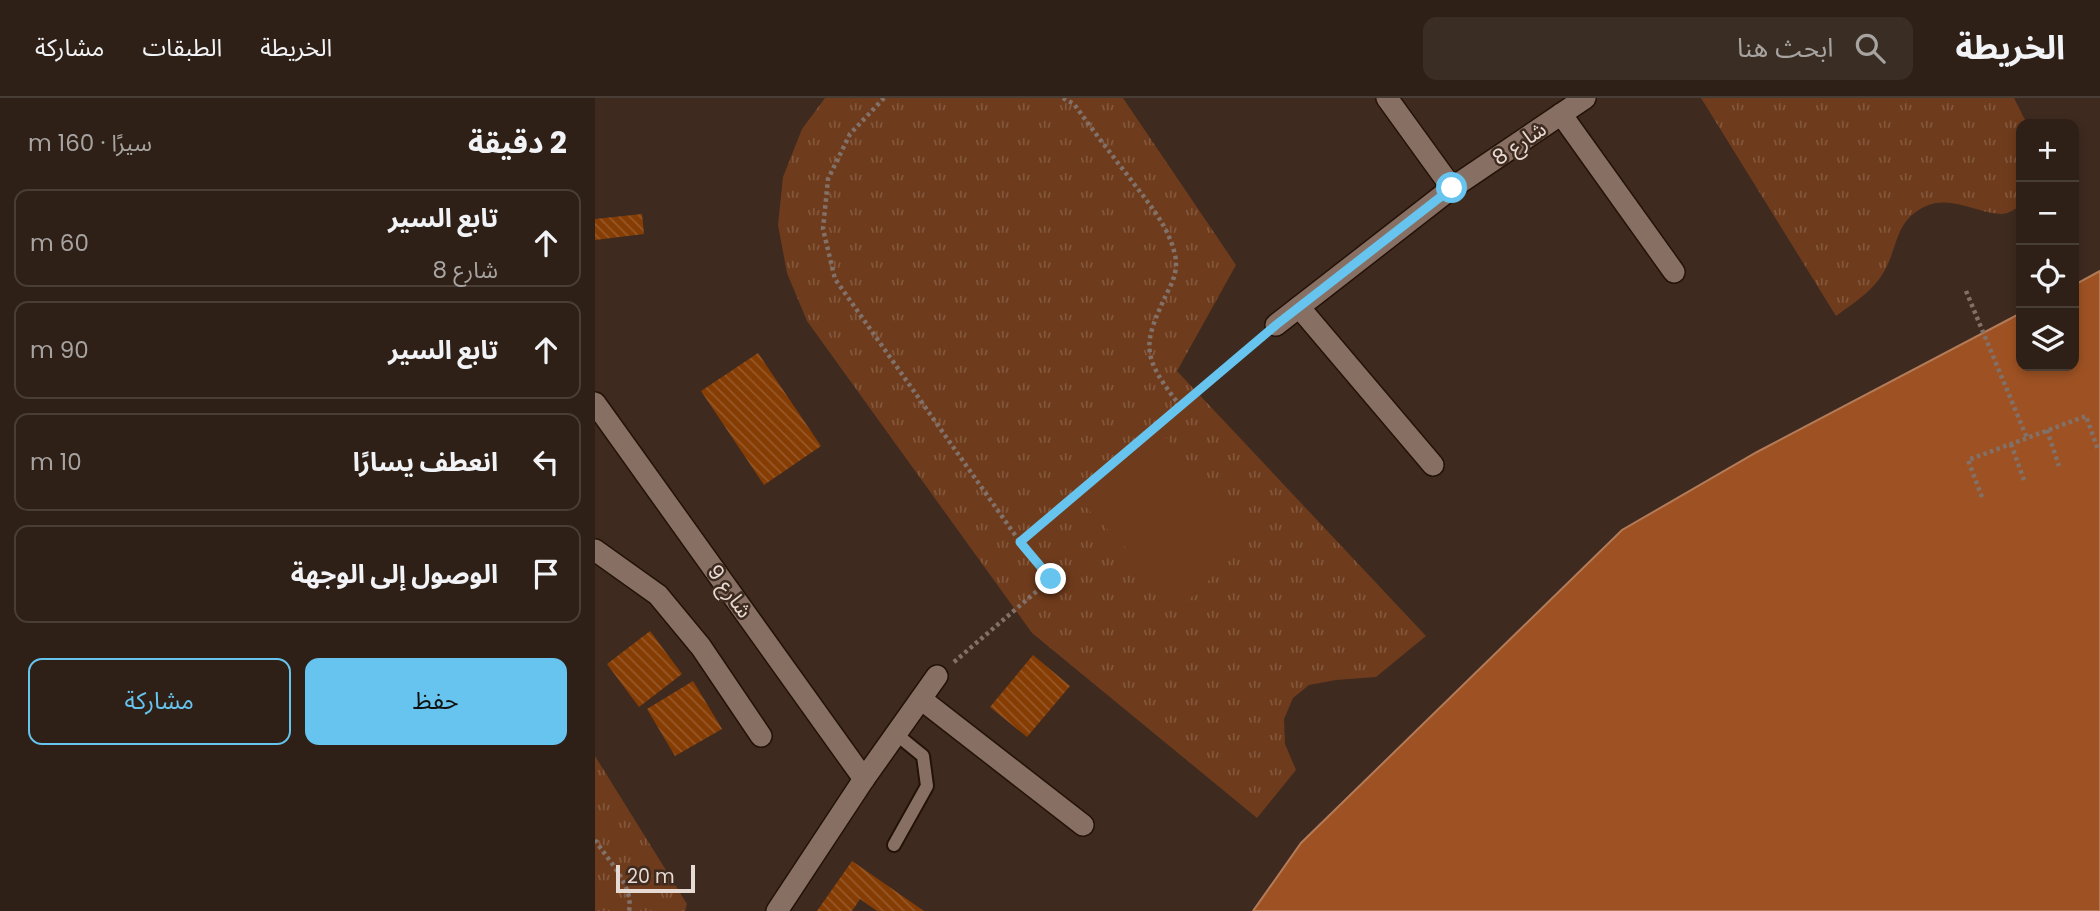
<!DOCTYPE html>
<html lang="ar">
<head>
<meta charset="utf-8">
<style>
	body { margin:0; font-family:Poppins,"Noto Sans Arabic",sans-serif; background:#3a2d24; color:#f1f3f6; direction:rtl }
	.controls { position:absolute; right:21px; top:21px; display:grid; overflow:hidden; border-radius:14px; box-shadow:0 4px 10px #0003 }
	.controls button { width:63px; height:63px; display:grid; place-items:center; padding:0; border:0; border-bottom:2px solid #493e36; background:#2e2017; color:#f1f3f6; font:35px sans-serif }
	.scale { position:absolute; left:21px; bottom:18px; width:79px; box-sizing:border-box; padding-left:7px; border:4px solid #e7dad3; border-top:0; font-size:19px; line-height:24px; white-space:nowrap; color:#e7dad3; -webkit-text-stroke:5px #3e2a1f; paint-order:stroke }
	.stop { position:absolute; width:21px; height:21px; margin:-16px; border:5px solid #66c4ef; border-radius:50%; background:#fff }
	.stop.end { background:#66c4ef; border-color:#fff; box-shadow:0 2px 7px #0008 }
	.list { margin:0; padding:0; list-style:none }
	h2 { display:flex; justify-content:space-between; align-items:center; height:91px; margin:0; padding:0 28px; font-size:30px }
	h2 small { font-size:23px; font-weight:400; color:#a7a3a1 }
	.list li { display:grid; grid-template-columns:46px 1fr auto; gap:21px; align-items:center; box-sizing:border-box; height:98px; margin:0 14px 14px; padding:0 14px; border:2px solid #493e36; border-radius:14px }
	.list b { display:block; font-size:26px; white-space:nowrap }
	.list p { margin:0; font-size:23px; white-space:nowrap; color:#a7a3a1 }
	.list em { font-size:23px; font-style:normal; color:#a7a3a1 }
	.actions { display:flex; gap:14px; padding:21px 28px }
	.actions a { flex:1; padding:16px 0; border:2px solid #66c4ef; border-radius:14px; text-align:center; font-size:24px; color:#66c4ef }
	.actions .main { background:#66c4ef; color:#111 }
	.icon { flex:none; width:38px; height:38px; fill:none; stroke:currentColor; stroke-width:2; stroke-linecap:round; stroke-linejoin:round }
	.map { position:relative; flex:none; width:1505px; height:813px; overflow:hidden; direction:ltr }
	header { display:flex; align-items:center; gap:42px; box-sizing:border-box; height:98px; padding:0 35px; background:#2e2017; border-bottom:2px solid #493e36 }
	header strong { font-size:33px }
	nav { display:flex; gap:38px; margin-inline-start:auto; font-size:24px }
	.search { width:490px; height:63px; background:#3a2d24; display:flex; align-items:center; gap:18px; box-sizing:border-box; padding:0 24px; border-radius:14px; color:#a7a3a1; font-size:26px }
	main { display:flex }
	aside { flex:1; background:#2e2017 }
	.map>svg:first-child { display:block }
	.grass { fill:url(#grass-tufts) }
	.garden { fill:#6e3b1c }
	.water { fill:#9e5223; stroke:#b47b58; stroke-width:2 }
	.building { fill:url(#building-back-hatch) }
	.lines { fill:none; stroke-linecap:round; stroke-linejoin:round }
	.service-casing { stroke:#241208; stroke-width:16 }
	.minor-casing { stroke:#241208; stroke-width:24 }
	.path { stroke:#827168; stroke-width:4.5; stroke-dasharray:3.5 3.5; stroke-linecap:butt }
	.service { stroke:#877063; stroke-width:12 }
	.minor { stroke:#877063; stroke-width:21 }
	.route { stroke:#66c4ef; stroke-width:9 }
	.labels { text-anchor:middle; dominant-baseline:central; stroke-width:5; stroke-linejoin:round; paint-order:stroke }
	.street-label { font-size:21px; fill:#e7dad3; stroke:#3e2a1f }
</style>
</head>
<body>
<header>
<strong>الخريطة</strong>
<div class="search"><svg class="icon" aria-label="search" viewBox="0 0 24 24"><circle cx="10" cy="10" r="6"/><path d="M15 15l6 6"/></svg>ابحث هنا</div>
<nav><a>الخريطة</a><a>الطبقات</a><a>مشاركة</a></nav>
</header>
<main>
<div class="map">
<svg width="1505" height="813" viewBox="0 0 1505 813">
	<defs>
		<pattern id="grass-tufts" width="24" height="20" patternUnits="userSpaceOnUse" patternTransform="scale(1.75)"><rect width="24" height="20" fill="#6e3b1c"/><path d="M3 7l-1-3M5 7V3M7 7l1-3M15 17l-1-3M17 17v-4M19 17l1-3" fill="none" stroke="#83573c"/></pattern>
		<pattern id="building-back-hatch" width="6" height="6" patternUnits="userSpaceOnUse" patternTransform="scale(1.75)"><rect width="6" height="6" fill="#863d04"/><path d="M-1 5l2 2M0 0l6 6M5-1l2 2" fill="none" stroke="#975828"/></pattern>
	</defs>
	<rect width="100%" height="100%" fill="#3e2a1f"/>
	<g class="grass">
		<polygon points="230,0 528,0 641,167 582,273 831,538 781,579 741,582 714,587 698,600 689,621 690,646 701,672 662,720 437,535 212,223 192,175 183,127 188,79 207,31"/>
		<path d="M1106,0H1419L1432,26H1426V108C1420,111 1413,116 1406,116C1382,115 1356,97 1331,108C1301,122 1304,144 1291,170C1280,192 1260,204 1241,218Z"/>
		<polygon points="0,658 92,806 90,813 0,813"/>
	</g>
	<polygon class="garden" points="566,335 663,435 587,508 490,408"/>
	<polygon class="water" points="1505,173 1505,813 658,813 706,745 1027,432 1162,354 1426,215 1426,268 1479,268 1479,187"/>
	<g class="building">
		<polygon points="47,116 49,136 0,142 0,121"/>
		<polygon points="163,255 226,348 169,387 106,293"/>
		<polygon points="55,533 87,576 44,609 12,566"/>
		<polygon points="438,557 475,588 432,639 395,609"/>
		<polygon points="98,583 127,631 80,658 52,611"/>
		<polygon points="257,763 329,813 282,813 265,801 257,813 222,813"/>
	</g>
	<g class="lines">
		<g class="service-casing">
			<polyline id="service" points="299,747 332,688 328,658 301,636"/>
		</g>
		<g class="minor-casing">
			<g id="minor">
				<polyline points="792,0 857,90"/>
				<polyline points="966,16 1079,174"/>
				<polyline points="704,209 838,367"/>
				<polyline points="681,227 857,90 990,0"/>
				<polyline points="0,305 269,681"/>
				<polyline points="0,452 63,497 106,549 166,638"/>
				<polyline points="326,601 488,727"/>
				<polyline points="182,813 269,681 342,578"/>
			</g>
		</g>
		<g class="path">
			<polyline points="289,0 255,36 233,81 228,131 240,181 425,444"/>
			<path d="M468,0L479,6C497,31 515,55 534,79C552,104 573,126 580,157C583,169 579,182 573,193C546,249 547,258 585,308"/>
			<polyline points="1371,193 1432,340"/>
			<polyline points="1452,332 1464,368"/>
			<polyline points="1416,346 1429,382"/>
			<polyline points="1387,399 1373,362 1491,318 1503,352"/>
			<polyline points="359,564 456,481 425,444 665,240"/>
			<path d="M0,742C13,762 39,788 34,813"/>
		</g>
		<use href="#service" class="service"/>
		<use href="#minor" class="minor"/>
	</g>
	<g class="lines">
		<polyline class="route" points="456,481 425,444 681,227 857,90"/>
	</g>
	<g class="labels">
		<g class="street-label">
			<text transform="translate(924 45) rotate(-34)">شارع 8</text>
			<text transform="translate(135 493) rotate(54)">شارع 9</text>
		</g>
	</g>
</svg>
<div class="controls">
<button>+</button>
<button>−</button>
<button><svg class="icon" aria-label="locate" viewBox="0 0 24 24"><circle cx="12" cy="12" r="6"/><path d="M12 2v4M12 18v4M2 12h4M18 12h4"/></svg></button>
<button><svg class="icon" aria-label="layers" viewBox="0 0 24 24"><path d="M12 4l9 5-9 5-9-5zM3 14l9 5 9-5"/></svg></button>
</div>
<div class="scale">20 m</div>
<div class="stop" style="left:857px;top:90px"></div>
<div class="stop end" style="left:456px;top:481px"></div>
</div>
<aside>
<h2>2 دقيقة<small>سيرًا · 160 m</small></h2>
<ul class="list">
<li><svg class="icon" aria-label="ahead" viewBox="0 0 24 24"><path d="M12 20V5M6 11l6-6 6 6"/></svg><div><b>تابع السير</b><p>شارع 8</p></div><em>60 m</em></li>
<li><svg class="icon" aria-label="ahead" viewBox="0 0 24 24"><path d="M12 20V5M6 11l6-6 6 6"/></svg><div><b>تابع السير</b></div><em>90 m</em></li>
<li><svg class="icon" aria-label="left" viewBox="0 0 24 24"><path d="M17 20v-9H6M10 6l-5 5 5 5"/></svg><div><b>انعطف يسارًا</b></div><em>10 m</em></li>
<li><svg class="icon" aria-label="arrive" viewBox="0 0 24 24"><path d="M6 21V4h12l-3 4 3 4H6"/></svg><div><b>الوصول إلى الوجهة</b></div></li>
</ul>
<div class="actions"><a class="main">حفظ</a><a>مشاركة</a></div>
</aside>
</main>
</body>
</html>
